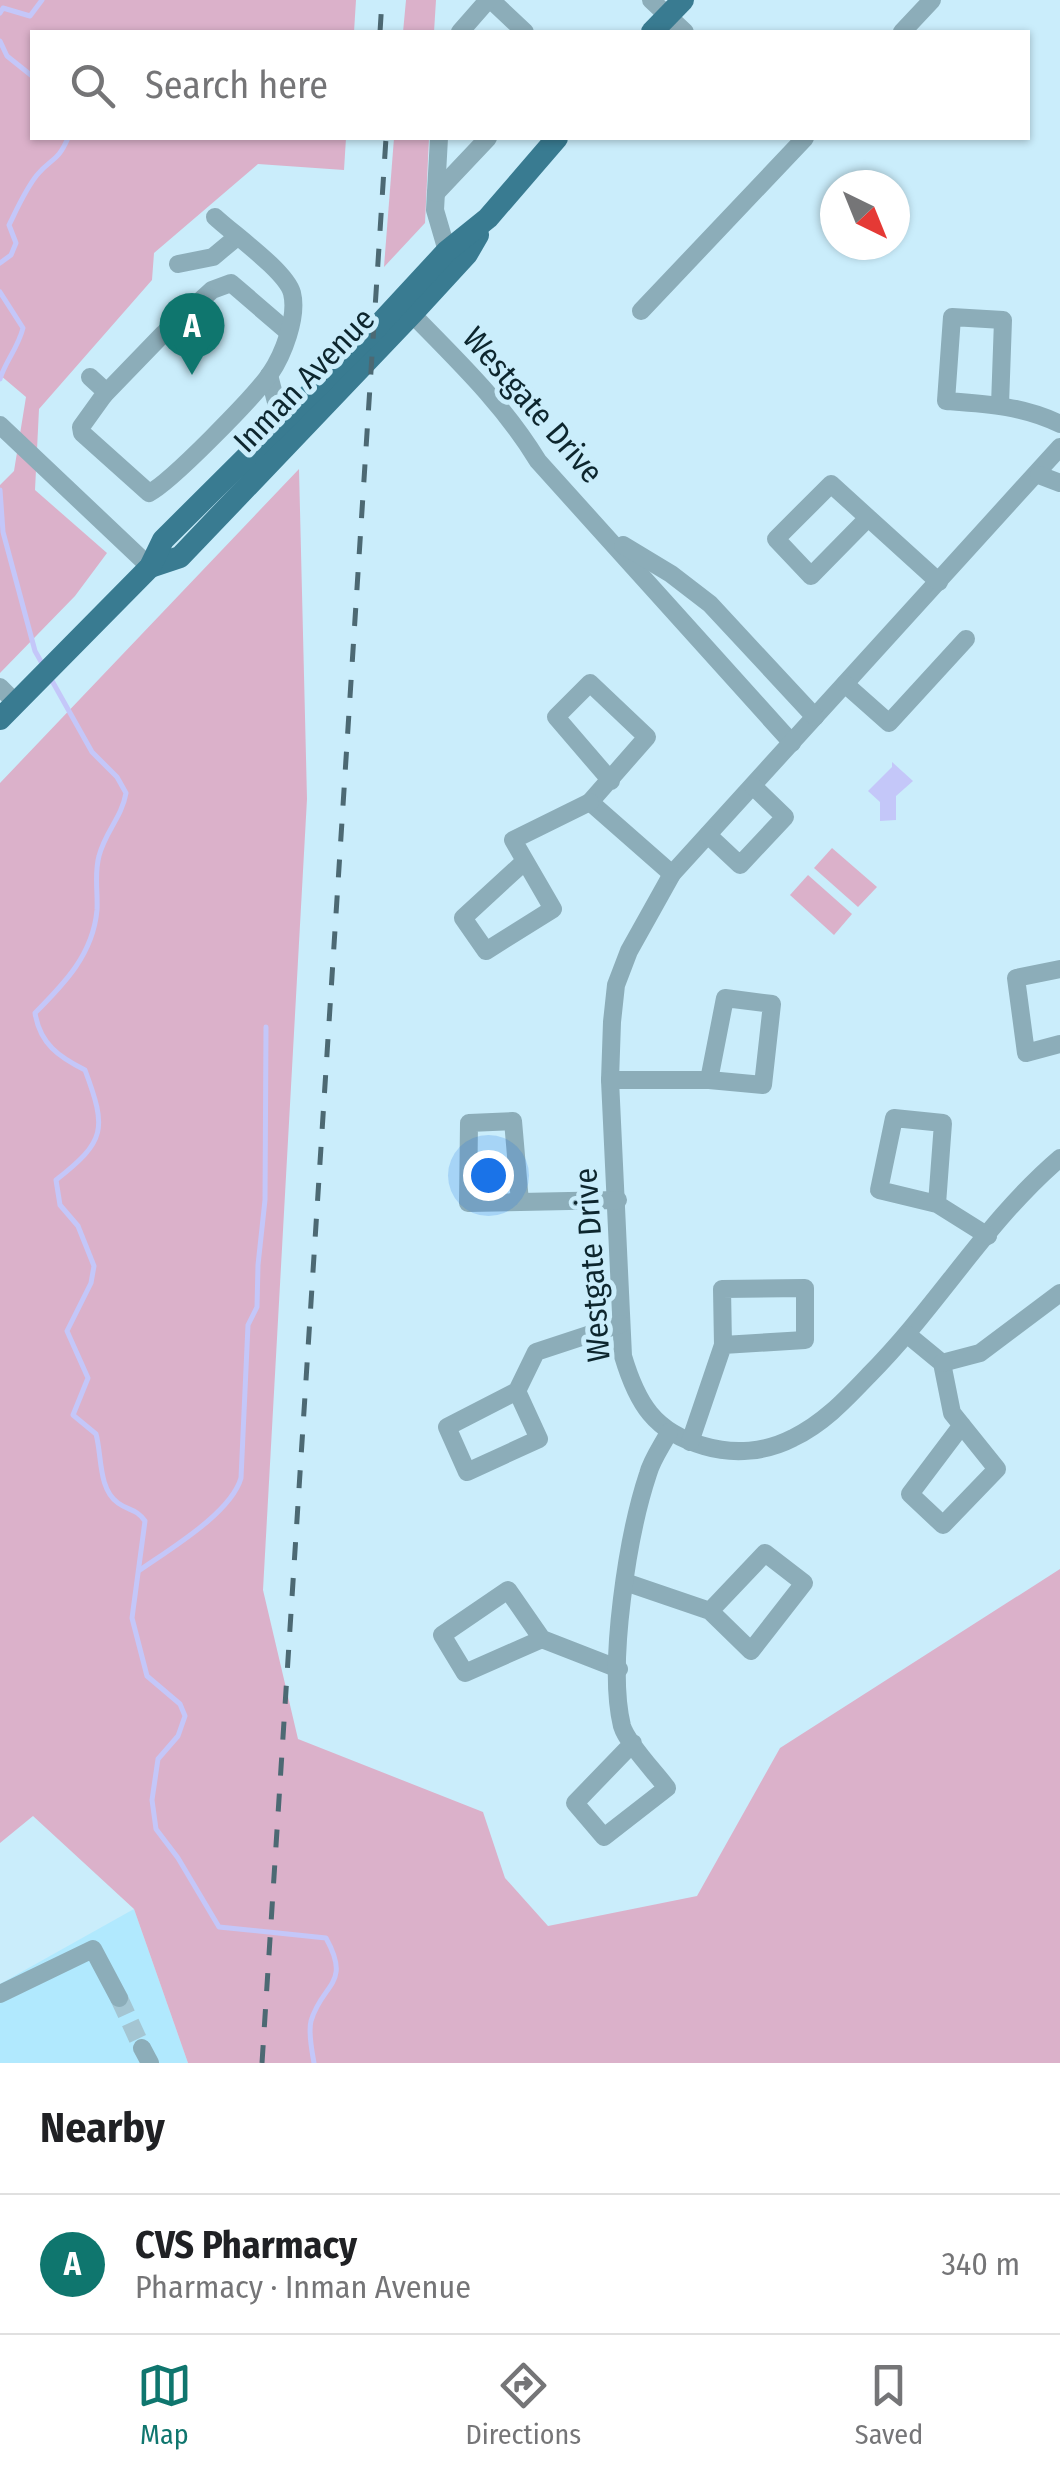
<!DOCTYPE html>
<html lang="en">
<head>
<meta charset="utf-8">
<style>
	body { margin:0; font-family:"Fira Sans Condensed",sans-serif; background:#f2f2f2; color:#202124 }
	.compass { position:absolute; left:820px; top:170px; width:90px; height:90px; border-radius:50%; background:#fff; box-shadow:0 2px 8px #0004; rotate:137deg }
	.you { position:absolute; left:488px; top:1175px; width:35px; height:35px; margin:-25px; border:8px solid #fff; border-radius:50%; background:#1a73e8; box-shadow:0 0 0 15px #1a73e833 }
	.badge { display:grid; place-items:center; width:65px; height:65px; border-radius:50%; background:#0f766e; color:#fff; font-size:32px; font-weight:700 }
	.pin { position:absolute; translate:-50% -82px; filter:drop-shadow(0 2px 5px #0008) }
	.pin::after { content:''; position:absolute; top:52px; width:35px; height:30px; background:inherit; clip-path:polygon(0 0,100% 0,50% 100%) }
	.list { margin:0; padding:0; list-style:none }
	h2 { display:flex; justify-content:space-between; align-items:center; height:130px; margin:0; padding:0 40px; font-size:42px }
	h2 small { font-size:32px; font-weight:400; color:#757577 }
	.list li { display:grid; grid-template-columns:65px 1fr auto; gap:30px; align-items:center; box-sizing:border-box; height:140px; padding:0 40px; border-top:2px solid #e0e0e0 }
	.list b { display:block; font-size:38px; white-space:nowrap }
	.list p { margin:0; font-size:32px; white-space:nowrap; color:#757577 }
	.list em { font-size:32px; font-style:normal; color:#757577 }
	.icon { flex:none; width:55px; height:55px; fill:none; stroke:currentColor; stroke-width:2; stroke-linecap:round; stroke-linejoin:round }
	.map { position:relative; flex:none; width:1060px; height:2063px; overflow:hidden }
	.search { position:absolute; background:#fff; box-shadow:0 2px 8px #0004; left:30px; right:30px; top:30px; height:110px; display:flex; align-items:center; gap:25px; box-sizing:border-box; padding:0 35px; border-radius:0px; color:#757577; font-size:38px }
	.sheet { height:270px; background:#fff }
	nav { display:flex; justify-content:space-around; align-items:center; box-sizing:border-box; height:140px; border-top:2px solid #e0e0e0; background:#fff; font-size:28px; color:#757577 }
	nav a { display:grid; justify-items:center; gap:5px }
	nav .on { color:#0f766e }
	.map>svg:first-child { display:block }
	.built { fill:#b1e9fe }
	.green { fill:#dbb1ca }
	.water { fill:#c4c7f9 }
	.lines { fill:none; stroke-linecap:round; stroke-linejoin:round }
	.stream { stroke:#c4c7f9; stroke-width:5 }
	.minor-tunnel { stroke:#a4c5d2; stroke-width:18; stroke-dasharray:18 9; stroke-linecap:butt }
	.minor { stroke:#8cadb9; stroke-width:18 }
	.major { stroke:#397b91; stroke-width:22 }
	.rail { stroke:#4c6973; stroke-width:5; stroke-dasharray:18 18; stroke-linecap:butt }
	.labels { text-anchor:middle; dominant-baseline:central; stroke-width:10; stroke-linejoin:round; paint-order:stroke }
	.street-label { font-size:32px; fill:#0d262e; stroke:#caedfb }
</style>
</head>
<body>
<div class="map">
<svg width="1060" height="2063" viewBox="0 0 1060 2063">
	<rect width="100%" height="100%" fill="#caedfb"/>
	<polygon class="built" points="134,1909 188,2063 0,2063 0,1984"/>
	<g class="green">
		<polygon points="0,0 356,0 354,32 32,32 32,138 346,138 344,170 258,164 154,253 152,280 39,409 35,490 107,553 75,596 0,673 0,485 14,471 26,397 0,375"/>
		<polygon points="406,0 436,0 434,32 403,32"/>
		<polygon points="394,138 429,138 425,223 384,267"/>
		<polygon points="299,469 307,799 263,1590 298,1739 483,1812 505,1878 548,1926 697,1896 780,1748 1060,1569 1060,2063 188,2063 134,1909 33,1816 0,1843 0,783"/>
		<polygon points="832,848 877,887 858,907 814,868"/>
		<polygon points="808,875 852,914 834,935 790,895"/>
	</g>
	<polygon class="water" points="892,762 913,781 896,796 896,820 880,821 880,802 868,791 892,767"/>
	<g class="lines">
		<g class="stream">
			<polyline points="0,13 3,8 30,16 42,0"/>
			<polyline points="0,41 7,56 32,76"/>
			<path d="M0,263L11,255L16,243L9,225C17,209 25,190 37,175C52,157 57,163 68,138"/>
			<path d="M0,292L23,328C18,348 6,360 0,379"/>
			<polyline points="0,490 3,532 35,651 43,665"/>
			<path d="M51,679L92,752L117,777L126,793C122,817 105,832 99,856C94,874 98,891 97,910C93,954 65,983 35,1013C40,1044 59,1057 85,1070C107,1129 106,1141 56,1180L60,1205L78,1226L94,1266L91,1283L67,1331L88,1378L73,1415L96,1434C102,1455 98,1489 118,1503C129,1511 137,1509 145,1521L132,1618L147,1676L180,1704L185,1716L178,1736L158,1759L152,1800L156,1829L178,1858L219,1927L326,1938C352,1985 322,1983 311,2021C308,2033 312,2051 314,2063"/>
			<path d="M140,1570C170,1549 231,1513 241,1478L248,1325L257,1307L258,1265L265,1200L266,1027"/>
		</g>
		<polyline class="minor-tunnel" points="119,1998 142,2048"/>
		<g class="minor">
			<polyline points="491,0 525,32"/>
			<polyline points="651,0 685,32"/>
			<polyline points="460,32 488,0"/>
			<polyline points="902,32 932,0"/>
			<polyline points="439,138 435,210 447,251"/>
			<polyline points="436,193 488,138"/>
			<polyline points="178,264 213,257 237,237"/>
			<polyline points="201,300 212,290 231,283 288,332"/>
			<polyline points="641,311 805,138"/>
			<path d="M412,314C458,361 504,405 538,461L792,743"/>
			<polyline points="269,375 277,406 275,428"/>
			<path d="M90,377L102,388L104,395L81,427L82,433L149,493C170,483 255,396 270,374C283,355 298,317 292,293C286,271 233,234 215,217"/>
			<polyline points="104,395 163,334 191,310"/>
			<path d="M1000,405L1003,320L952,317L946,401C987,404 1023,406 1060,424"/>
			<polyline points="0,425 150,567"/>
			<path d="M1060,447L672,874L629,951L616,985L612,1022L610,1080L623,1356C637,1403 654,1432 704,1446C734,1455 766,1452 793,1438C824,1423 846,1399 869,1375C937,1307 987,1220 1060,1158"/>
			<polyline points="1039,475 1060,483"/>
			<polyline points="868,518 811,576 776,539 831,484 939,582"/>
			<polyline points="623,545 671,574 710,604 815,717"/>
			<polyline points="845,684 889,723 966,639"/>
			<polyline points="0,687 16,703"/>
			<polyline points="611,781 556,717 590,683 647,737 590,802 672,874"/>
			<polyline points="708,835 740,865 785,817 753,786"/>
			<polyline points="525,861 463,918 486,951 553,909 513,840 590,802"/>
			<polyline points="1060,969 1016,978 1026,1053 1060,1044"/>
			<polyline points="610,1080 709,1080 763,1085 772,1004 725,998 709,1080"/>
			<polyline points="520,1202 513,1121 469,1123 468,1203 618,1200"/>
			<polyline points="937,1204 879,1190 894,1118 943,1123 937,1204 988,1236"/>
			<polyline points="908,1335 942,1363 952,1413 997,1469 943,1525 910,1494 962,1425"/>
			<polyline points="942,1363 980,1353 1060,1293"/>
			<polyline points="517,1391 447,1427 467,1472 539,1439 517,1391 536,1352 621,1324"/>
			<polyline points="690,1442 723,1345 805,1340 805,1288 722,1289 723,1345"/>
			<polyline points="625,1582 710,1611 765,1553 804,1583 751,1651 710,1611"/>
			<polyline points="542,1639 465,1673 442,1635 508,1590 542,1639 619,1669"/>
			<path d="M633,1743L575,1803L604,1837L667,1788C655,1772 627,1743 622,1726C607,1665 628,1534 648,1474C652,1459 662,1446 669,1432"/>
			<polyline points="0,1994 93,1949 119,1998"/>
			<polyline points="142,2048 150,2063"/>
		</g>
		<g class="major">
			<polyline points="652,32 683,0"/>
			<polyline points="150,567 180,557 412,314 467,254 478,235"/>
			<polyline points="0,719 150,567 163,540 373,331 447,251 488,218 557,138"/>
		</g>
		<g class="rail">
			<polyline points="380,32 382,0"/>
			<polyline points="262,2063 386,138"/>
		</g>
	</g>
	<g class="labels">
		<g class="street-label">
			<text transform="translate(304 380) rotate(-46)">Inman Avenue</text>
			<text transform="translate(533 405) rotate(49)">Westgate Drive</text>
			<text transform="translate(592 1265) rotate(-94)">Westgate Drive</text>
		</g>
	</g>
</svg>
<svg class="compass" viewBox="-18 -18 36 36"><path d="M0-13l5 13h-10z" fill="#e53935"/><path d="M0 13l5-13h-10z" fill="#757577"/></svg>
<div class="you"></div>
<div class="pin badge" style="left:192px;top:375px">A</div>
<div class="search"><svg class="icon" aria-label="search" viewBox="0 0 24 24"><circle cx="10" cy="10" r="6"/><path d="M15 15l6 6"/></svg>Search here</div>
</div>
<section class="sheet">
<h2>Nearby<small></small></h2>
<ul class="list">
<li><span class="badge">A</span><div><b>CVS Pharmacy</b><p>Pharmacy · Inman Avenue</p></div><em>340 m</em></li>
</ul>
</section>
<nav>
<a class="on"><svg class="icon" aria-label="map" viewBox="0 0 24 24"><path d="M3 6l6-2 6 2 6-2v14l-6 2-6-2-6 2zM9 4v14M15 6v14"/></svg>Map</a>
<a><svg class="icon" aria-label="directions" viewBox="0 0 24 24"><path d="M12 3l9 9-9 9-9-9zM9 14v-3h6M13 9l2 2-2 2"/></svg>Directions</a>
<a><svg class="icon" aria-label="saved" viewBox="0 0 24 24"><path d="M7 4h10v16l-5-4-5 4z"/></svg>Saved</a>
</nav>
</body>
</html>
